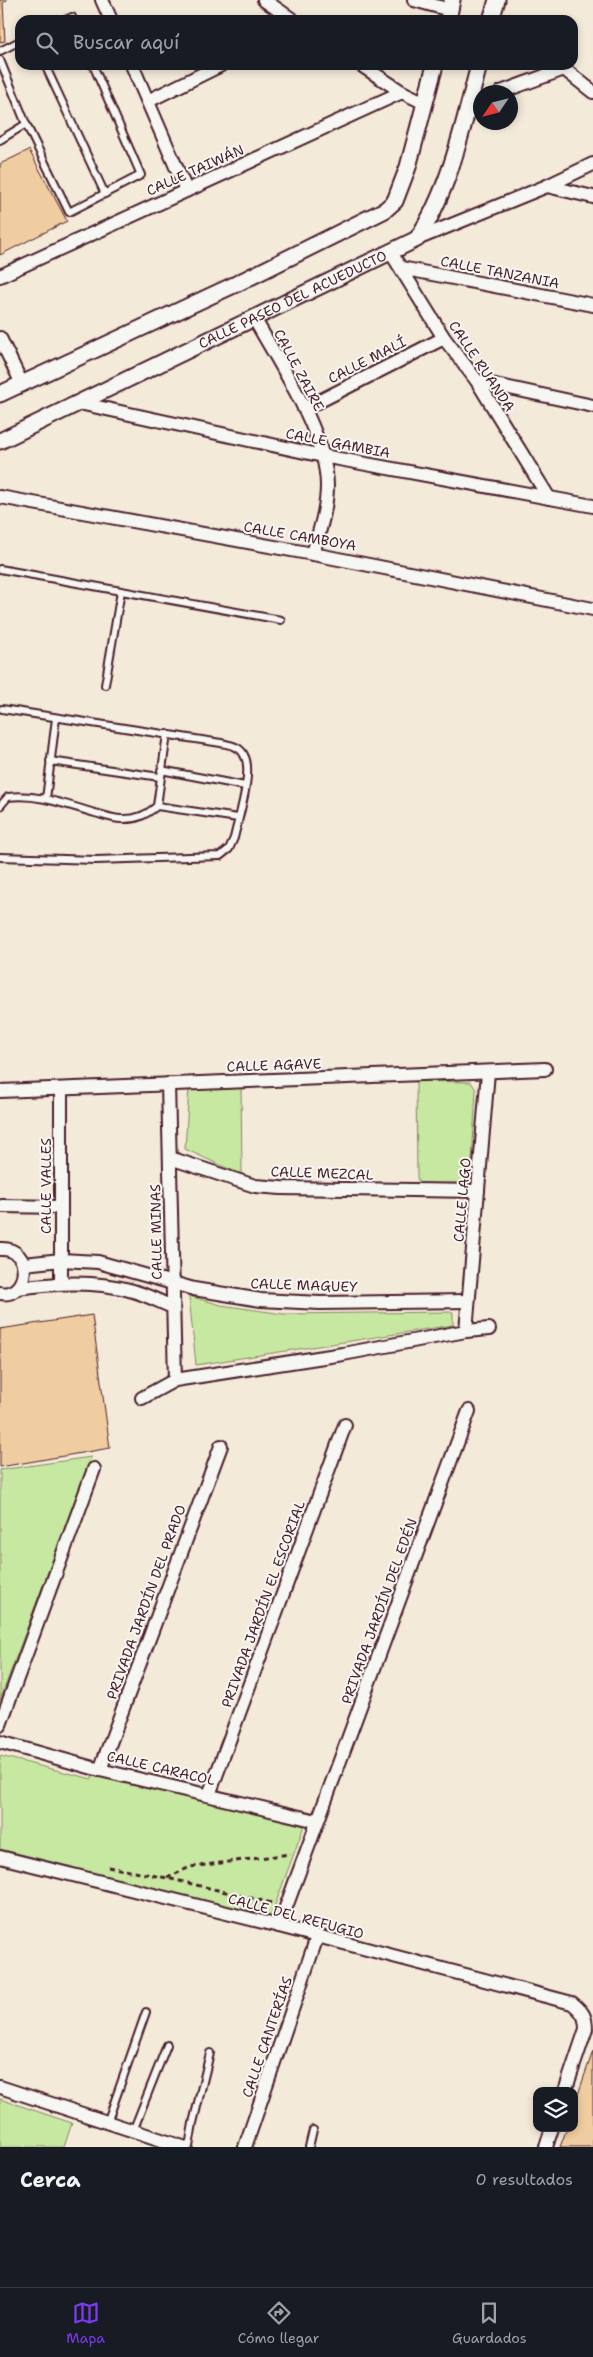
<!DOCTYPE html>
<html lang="es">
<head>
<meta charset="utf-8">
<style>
	body { margin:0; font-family:"Shantell Sans",sans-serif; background:#20242c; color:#f1f3f6 }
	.controls { position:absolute; right:15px; bottom:15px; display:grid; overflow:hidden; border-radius:10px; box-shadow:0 2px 8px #0003 }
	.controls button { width:45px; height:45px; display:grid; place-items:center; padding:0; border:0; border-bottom:1px solid #363941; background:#171b24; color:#f1f3f6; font:25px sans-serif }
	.compass { position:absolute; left:473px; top:85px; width:45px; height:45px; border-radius:50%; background:#171b24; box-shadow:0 2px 8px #0003; rotate:235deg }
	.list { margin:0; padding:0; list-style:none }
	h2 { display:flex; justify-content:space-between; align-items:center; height:65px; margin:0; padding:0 20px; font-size:21px }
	h2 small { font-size:16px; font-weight:400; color:#9ea1a6 }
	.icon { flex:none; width:28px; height:28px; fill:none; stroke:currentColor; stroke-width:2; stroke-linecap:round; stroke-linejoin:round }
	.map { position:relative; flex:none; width:593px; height:2147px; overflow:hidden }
	.search { position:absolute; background:#171b24; box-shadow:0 2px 8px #0003; left:15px; right:15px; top:15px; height:55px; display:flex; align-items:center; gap:12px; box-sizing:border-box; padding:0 18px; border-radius:15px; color:#9ea1a6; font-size:19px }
	.sheet { height:140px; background:#171b24 }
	nav { display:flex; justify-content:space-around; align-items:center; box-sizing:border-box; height:70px; border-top:1px solid #363941; background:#171b24; font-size:14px; color:#9ea1a6 }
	nav a { display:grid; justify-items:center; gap:2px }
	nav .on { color:#7c3aed }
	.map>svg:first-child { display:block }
	.green { fill:#c6e8a1; stroke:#888466 }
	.building { fill:#f0cda0; stroke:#4a1f2b }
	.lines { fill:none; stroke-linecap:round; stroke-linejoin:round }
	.service-casing { stroke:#4a1f2b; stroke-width:10 }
	.minor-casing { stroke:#4a1f2b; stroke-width:16 }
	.tertiary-casing { stroke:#4a1f2b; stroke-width:19 }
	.path { stroke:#4a1f2b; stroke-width:3; stroke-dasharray:5 4; stroke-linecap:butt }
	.service { stroke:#f6f6f2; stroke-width:6 }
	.minor { stroke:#f6f6f2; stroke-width:12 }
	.tertiary { stroke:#f6f6f2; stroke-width:15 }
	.labels { text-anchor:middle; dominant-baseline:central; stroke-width:4; stroke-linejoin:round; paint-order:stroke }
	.street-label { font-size:14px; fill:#4a1f2b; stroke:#f6f6f2 }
</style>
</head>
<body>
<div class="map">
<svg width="593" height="2147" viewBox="0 0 593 2147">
	<rect width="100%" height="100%" fill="#f4ead9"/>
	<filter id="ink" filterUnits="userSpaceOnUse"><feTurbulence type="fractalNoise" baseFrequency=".02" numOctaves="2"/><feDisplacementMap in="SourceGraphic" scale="10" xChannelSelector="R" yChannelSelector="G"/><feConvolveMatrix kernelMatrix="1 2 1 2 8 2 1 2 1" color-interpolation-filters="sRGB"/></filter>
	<g filter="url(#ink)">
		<g class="green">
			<polygon points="416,1081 471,1082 476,1090 471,1178 465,1183 419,1184 417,1177"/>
			<polygon points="241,1083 242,1175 185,1149 189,1088"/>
			<polygon points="189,1296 221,1305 283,1314 453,1312 453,1325 196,1365"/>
			<polygon points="91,1457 0,1700 0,1470"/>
			<polygon points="0,1756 92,1779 94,1770 304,1826 271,1916 146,1887 70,1876 72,1867 0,1849"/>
			<polygon points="0,2099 72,2123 64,2147 0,2147"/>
		</g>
		<g class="building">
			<polygon points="0,0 7,0 3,3 5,41 0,42"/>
			<polygon points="29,150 67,221 0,255 0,164"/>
			<polygon points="92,1315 110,1448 0,1467 0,1329"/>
			<polygon points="593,2051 593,2147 560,2147 567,2128 574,2128 574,2106"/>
		</g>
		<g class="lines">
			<g class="service-casing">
				<g id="service">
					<polyline points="65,20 72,17 73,20"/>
					<polyline points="0,51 20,41"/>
					<polyline points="0,60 26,124"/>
					<polyline points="45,65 105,194"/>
					<polyline points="0,140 26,124 69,212 141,175 93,65"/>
					<polyline points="0,569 281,620"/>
					<polyline points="105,685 121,591"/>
					<polyline points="50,761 160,777"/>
					<polyline points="161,770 245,786"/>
					<polyline points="46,799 56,718"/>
					<path d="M0,806L8,797C37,793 67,805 95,813C103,815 113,819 121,819C136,820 146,815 157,806L167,734"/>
					<polyline points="157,806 238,818"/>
					<path d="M0,857L96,860L220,856L229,849L234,838C238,819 254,771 244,755C240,746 230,745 221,743L2,709"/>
					<polyline points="107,2123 146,2012"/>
					<polyline points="133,2131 167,2045"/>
					<polyline points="189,2147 193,2123 210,2053"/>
					<polyline points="309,2147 313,2130"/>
				</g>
			</g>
			<g class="minor-casing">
				<g id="minor">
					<polyline points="102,0 111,20"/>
					<polyline points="264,0 293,20"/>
					<polyline points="414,0 450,10"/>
					<polyline points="132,65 186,190"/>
					<polyline points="361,65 402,92 425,103"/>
					<polyline points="559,65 593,92"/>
					<polyline points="501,92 564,69"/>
					<polyline points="148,101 221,65"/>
					<polyline points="547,186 593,197"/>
					<polyline points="417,239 547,186 593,164"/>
					<polyline points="390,251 444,338 477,381 549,498"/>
					<polyline points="401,268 593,305"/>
					<polyline points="0,276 402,92"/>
					<path d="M254,318C279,363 327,434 327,486C327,509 319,532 313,554"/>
					<polyline points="0,338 22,384"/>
					<polyline points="477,381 593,406"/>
					<polyline points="79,403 323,456 593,506"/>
					<polyline points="304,409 444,338"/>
					<polyline points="0,497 313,554 593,609"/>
					<polyline points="168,1084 175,1380"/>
					<polyline points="61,1089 61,1283"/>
					<polyline points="0,1091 545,1069"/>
					<polyline points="170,1158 255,1186 281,1188 478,1191"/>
					<polyline points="2,1206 61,1207"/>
					<path d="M0,1249C35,1247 28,1299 0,1293"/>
					<polyline points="24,1264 61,1260 98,1262 194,1289 261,1300 320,1303 468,1301"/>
					<path d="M17,1288C56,1283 95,1280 133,1291C147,1295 160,1302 173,1307"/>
					<polyline points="466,1331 488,1072"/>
					<polyline points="142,1398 175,1380 343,1354 466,1331 489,1329"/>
					<polyline points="0,1725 94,1469"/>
					<polyline points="0,1742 100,1770 317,1821"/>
					<polyline points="100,1770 221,1446"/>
					<polyline points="209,1795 345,1425"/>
					<path d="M0,1857L279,1926L572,2003C582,2011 586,2016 586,2029L565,2091"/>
					<polyline points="279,1926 469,1411"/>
					<polyline points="0,2087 183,2147"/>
					<polyline points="245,2147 317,1937"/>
					<polyline points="546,2147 552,2128"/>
				</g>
			</g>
			<g class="tertiary-casing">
				<g id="tertiary">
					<polyline points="448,20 452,0"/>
					<polyline points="491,20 497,0"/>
					<polyline points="0,394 236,284 385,210 395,201 408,167 435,65"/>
					<path id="s1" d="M0,441L417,239C450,190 464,122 479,65"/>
				</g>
			</g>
			<g class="path">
				<polyline points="108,1867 167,1878 272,1903"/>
				<polyline points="167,1878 190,1867 290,1854"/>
			</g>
			<use href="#service" class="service"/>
			<use href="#minor" class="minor"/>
			<use href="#tertiary" class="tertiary"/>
		</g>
	</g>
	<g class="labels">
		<g class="street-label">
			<text transform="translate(195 170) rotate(-24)">CALLE TAIWÁN</text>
			<text transform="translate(500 272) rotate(11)">CALLE TANZANIA</text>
			<text stroke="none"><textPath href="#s1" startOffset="325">CALLE PASEO DEL ACUEDUCTO</textPath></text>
			<text transform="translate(367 360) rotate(-27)">CALLE MALÍ</text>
			<text transform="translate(482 366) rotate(56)">CALLE RUANDA</text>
			<text transform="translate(299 370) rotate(62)">CALLE ZAIRE</text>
			<text transform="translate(338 443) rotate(11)">CALLE GAMBIA</text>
			<text transform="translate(300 536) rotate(10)">CALLE CAMBOYA</text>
			<text transform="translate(274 1065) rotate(-2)">CALLE AGAVE</text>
			<text transform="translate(322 1173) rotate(2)">CALLE MEZCAL</text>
			<text transform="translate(46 1186) rotate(-90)">CALLE VALLES</text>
			<text transform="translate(462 1200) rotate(-85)">CALLE LAGO</text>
			<text transform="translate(156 1232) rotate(-91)">CALLE MINAS</text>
			<text transform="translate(304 1285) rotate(2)">CALLE MAGUEY</text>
			<text transform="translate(146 1602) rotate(-70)">PRIVADA JARDÍN DEL PRADO</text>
			<text transform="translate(263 1604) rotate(-70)">PRIVADA JARDÍN EL ESCORIAL</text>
			<text transform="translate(379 1611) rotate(-70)">PRIVADA JARDÍN DEL EDÉN</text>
			<text transform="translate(161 1768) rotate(13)">CALLE CARACOL</text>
			<text transform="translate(296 1916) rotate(15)">CALLE DEL REFUGIO</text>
			<text transform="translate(267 2037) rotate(-71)">CALLE CANTERÍAS</text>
		</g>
	</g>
</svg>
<div class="controls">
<button><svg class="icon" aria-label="layers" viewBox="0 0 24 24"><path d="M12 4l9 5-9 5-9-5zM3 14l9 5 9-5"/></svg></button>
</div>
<svg class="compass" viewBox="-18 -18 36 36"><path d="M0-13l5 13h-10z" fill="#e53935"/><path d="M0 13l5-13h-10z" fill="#9ea1a6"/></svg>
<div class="search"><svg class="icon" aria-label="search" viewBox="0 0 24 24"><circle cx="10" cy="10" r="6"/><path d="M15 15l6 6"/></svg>Buscar aquí</div>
</div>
<section class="sheet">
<h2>Cerca<small>0 resultados</small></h2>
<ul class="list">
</ul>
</section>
<nav>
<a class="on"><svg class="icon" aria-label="map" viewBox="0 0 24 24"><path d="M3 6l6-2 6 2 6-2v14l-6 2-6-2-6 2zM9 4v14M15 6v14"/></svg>Mapa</a>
<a><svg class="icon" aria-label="directions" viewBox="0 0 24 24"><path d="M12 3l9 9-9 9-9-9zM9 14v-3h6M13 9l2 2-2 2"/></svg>Cómo llegar</a>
<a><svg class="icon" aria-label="saved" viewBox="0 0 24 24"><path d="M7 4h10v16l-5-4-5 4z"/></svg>Guardados</a>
</nav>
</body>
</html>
